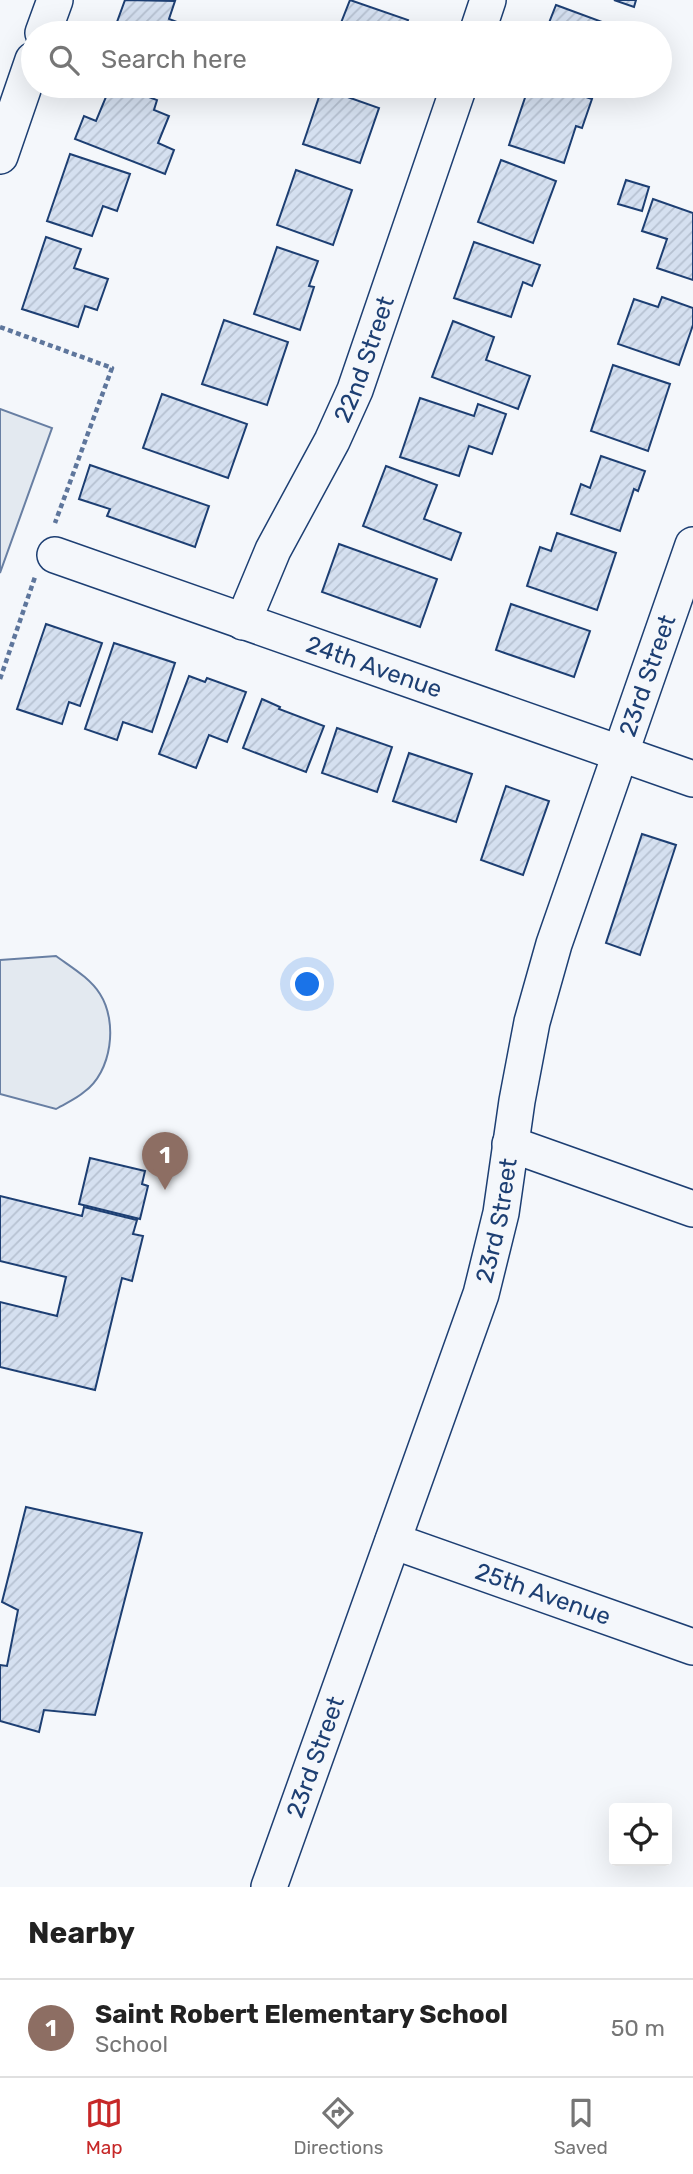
<!DOCTYPE html>
<html lang="en">
<head>
<meta charset="utf-8">
<style>
	body { margin:0; font-family:Rubik,sans-serif; background:#f6f6f6; color:#222 }
	.controls { position:absolute; right:21px; bottom:21px; display:grid; overflow:hidden; border-radius:7px; box-shadow:0 7px 28px #0002 }
	.controls button { width:63px; height:63px; display:grid; place-items:center; padding:0; border:0; border-bottom:2px solid #e0e0e0; background:#fff; color:#222; font:35px sans-serif }
	.you { position:absolute; left:308px; top:985px; width:24px; height:24px; margin:-18px; border:5px solid #fff; border-radius:50%; background:#1a73e8; box-shadow:0 0 0 10px #1a73e833 }
	.badge { display:grid; place-items:center; width:46px; height:46px; border-radius:50%; background:#c62828; color:#fff; font-size:23px; font-weight:700 }
	.pin { position:absolute; translate:-50% -58px; filter:drop-shadow(0 2px 4px #0008) }
	.pin::after { content:''; position:absolute; top:37px; width:24px; height:21px; background:inherit; clip-path:polygon(0 0,100% 0,50% 100%) }
	.list { margin:0; padding:0; list-style:none }
	h2 { display:flex; justify-content:space-between; align-items:center; height:91px; margin:0; padding:0 28px; font-size:30px }
	h2 small { font-size:23px; font-weight:400; color:#767676 }
	.list li { display:grid; grid-template-columns:46px 1fr auto; gap:21px; align-items:center; box-sizing:border-box; height:98px; padding:0 28px; border-top:2px solid #e0e0e0 }
	.list b { display:block; font-size:26px; white-space:nowrap }
	.list p { margin:0; font-size:23px; white-space:nowrap; color:#767676 }
	.list em { font-size:23px; font-style:normal; color:#767676 }
	.icon { flex:none; width:38px; height:38px; fill:none; stroke:currentColor; stroke-width:2; stroke-linecap:round; stroke-linejoin:round }
	.map { position:relative; flex:none; width:693px; height:1887px; overflow:hidden }
	.search { position:absolute; background:#fff; box-shadow:0 7px 28px #0002; left:21px; right:21px; top:21px; height:77px; display:flex; align-items:center; gap:18px; box-sizing:border-box; padding:0 24px; border-radius:38px; color:#767676; font-size:26px }
	.sheet { height:189px; background:#fff }
	nav { display:flex; justify-content:space-around; align-items:center; box-sizing:border-box; height:98px; border-top:2px solid #e0e0e0; background:#fff; font-size:19px; color:#767676 }
	nav a { display:grid; justify-items:center; gap:4px }
	nav .on { color:#c62828 }
	.map>svg:first-child { display:block }
	.green { fill:#e3e9f0; stroke:#687fa3; stroke-width:2 }
	.building { fill:url(#building-hatch); stroke:#1d3f73; stroke-width:2 }
	.lines { fill:none; stroke-linecap:round; stroke-linejoin:round }
	.minor-casing { stroke:#1d3f73; stroke-width:38 }
	.path { stroke:#5e769c; stroke-width:4.5; stroke-dasharray:5 3.5; stroke-linecap:butt }
	.minor { stroke:#f4f7fb; stroke-width:35 }
	.labels { text-anchor:middle; dominant-baseline:central; stroke-width:5; stroke-linejoin:round; paint-order:stroke }
	.street-label { font-size:24px; fill:#1d3f73; stroke:#f4f7fb }
</style>
</head>
<body>
<div class="map">
<svg width="693" height="1887" viewBox="0 0 693 1887">
	<defs>
		<pattern id="building-hatch" width="6" height="6" patternUnits="userSpaceOnUse" patternTransform="scale(1.75)"><rect width="6" height="6" fill="#d5e0f0"/><path d="M-1 1l2-2M0 6l6-6M5 7l2-2" fill="none" stroke="#b6c1d1"/></pattern>
	</defs>
	<rect width="100%" height="100%" fill="#f4f7fb"/>
	<g class="green">
		<polygon points="0,409 52,428 0,573"/>
		<path d="M56,956C71,967 90,978 100,994C118,1022 112,1072 84,1092C76,1099 66,1103 56,1109L0,1094V960Z"/>
	</g>
	<g class="building">
		<polygon points="125,0 175,1 169,19 185,25 183,33 113,33"/>
		<polygon points="350,0 408,20 403,33 337,33"/>
		<polygon points="614,0 636,0 634,7"/>
		<polygon points="556,5 605,23 601,33 545,33"/>
		<polygon points="96,86 138,86 135,92 157,100 154,110 169,116 158,143 174,150 165,174 75,139 84,116 96,121 106,97 93,93"/>
		<polygon points="529,86 553,86 592,99 582,128 576,126 564,163 509,145"/>
		<polygon points="322,88 379,108 360,163 303,144"/>
		<polygon points="70,154 130,174 117,211 103,206 92,236 47,221"/>
		<polygon points="501,160 556,181 533,243 478,222"/>
		<polygon points="296,170 352,190 333,245 277,225"/>
		<polygon points="626,180 649,187 642,211 618,204"/>
		<polygon points="653,199 693,213 693,280 657,268 667,239 642,231"/>
		<polygon points="46,237 81,249 74,268 108,279 97,310 85,306 78,327 22,309"/>
		<polygon points="474,242 540,265 532,286 523,282 511,317 454,298"/>
		<polygon points="277,247 318,261 309,286 314,287 300,330 254,314"/>
		<polygon points="662,297 693,308 693,325 679,365 618,344 634,299 658,307"/>
		<polygon points="224,320 288,342 267,405 202,384"/>
		<polygon points="453,321 494,337 486,360 530,376 518,409 432,377"/>
		<polygon points="613,365 670,384 648,451 591,431"/>
		<polygon points="162,394 247,424 228,478 143,448"/>
		<polygon points="420,398 474,416 478,404 506,414 492,454 469,446 459,476 400,457"/>
		<polygon points="601,456 645,471 638,491 634,489 620,531 571,514 581,484 590,488"/>
		<polygon points="90,465 209,506 195,547 107,516 110,509 79,499"/>
		<polygon points="386,466 437,485 424,519 461,533 451,560 363,526"/>
		<polygon points="557,533 616,553 597,610 527,586 540,547 551,551"/>
		<polygon points="339,544 437,579 420,627 322,592"/>
		<polygon points="511,604 590,631 574,677 496,650"/>
		<polygon points="46,624 102,643 80,706 69,702 62,724 17,709"/>
		<polygon points="114,643 175,663 152,732 123,722 117,740 85,729"/>
		<polygon points="189,676 205,682 207,678 246,692 227,742 209,735 196,768 159,754"/>
		<polygon points="262,699 280,707 279,709 324,726 306,772 243,748"/>
		<polygon points="337,728 392,747 377,792 322,773"/>
		<polygon points="409,753 472,774 456,822 393,801"/>
		<polygon points="506,786 549,801 523,875 481,860"/>
		<polygon points="642,834 676,845 640,955 606,943"/>
		<polygon points="90,1158 145,1171 142,1184 148,1186 140,1219 79,1204"/>
		<polygon points="0,1196 82,1216 84,1207 137,1220 133,1234 143,1236 132,1281 122,1278 95,1390 0,1367 0,1302 57,1316 66,1277 0,1261"/>
		<polygon points="26,1507 142,1533 95,1715 44,1710 39,1732 0,1721 0,1665 7,1666 18,1610 2,1602"/>
	</g>
	<g class="lines">
		<g class="minor-casing">
			<g id="minor">
				<polyline points="43,33 55,0"/>
				<polyline points="477,33 488,0"/>
				<polyline points="0,156 33,60"/>
				<path id="s1" d="M55,555L693,779"/>
				<path id="s2" d="M243,622L273,550L332,441L355,390L459,86"/>
				<polyline points="510,1144 693,1209"/>
				<path id="s3" d="M393,1541L693,1647"/>
				<path id="s4" d="M269,1887L481,1294L501,1213L517,1101L532,1022L554,944L693,545"/>
			</g>
		</g>
		<g class="path">
			<polyline points="0,327 112,368 55,523"/>
			<polyline points="0,679 35,577"/>
		</g>
		<use href="#minor" class="minor"/>
	</g>
	<g class="labels">
		<g class="street-label">
			<text stroke="none"><textPath href="#s2" startOffset="290">22nd Street</textPath></text>
			<text stroke="none"><textPath href="#s1" startOffset="338">24th Avenue</textPath></text>
			<text stroke="none"><textPath href="#s4" startOffset="1272">23rd Street</textPath></text>
			<text stroke="none"><textPath href="#s4" startOffset="705">23rd Street</textPath></text>
			<text stroke="none"><textPath href="#s3" startOffset="159">25th Avenue</textPath></text>
			<text stroke="none"><textPath href="#s4" startOffset="138">23rd Street</textPath></text>
		</g>
	</g>
</svg>
<div class="controls">
<button><svg class="icon" aria-label="locate" viewBox="0 0 24 24"><circle cx="12" cy="12" r="6"/><path d="M12 2v4M12 18v4M2 12h4M18 12h4"/></svg></button>
</div>
<div class="you"></div>
<div class="pin badge" style="left:165px;top:1190px;background:#8d6e63">1</div>
<div class="search"><svg class="icon" aria-label="search" viewBox="0 0 24 24"><circle cx="10" cy="10" r="6"/><path d="M15 15l6 6"/></svg>Search here</div>
</div>
<section class="sheet">
<h2>Nearby<small></small></h2>
<ul class="list">
<li><span class="badge" style="background:#8d6e63">1</span><div><b>Saint Robert Elementary School</b><p>School</p></div><em>50 m</em></li>
</ul>
</section>
<nav>
<a class="on"><svg class="icon" aria-label="map" viewBox="0 0 24 24"><path d="M3 6l6-2 6 2 6-2v14l-6 2-6-2-6 2zM9 4v14M15 6v14"/></svg>Map</a>
<a><svg class="icon" aria-label="directions" viewBox="0 0 24 24"><path d="M12 3l9 9-9 9-9-9zM9 14v-3h6M13 9l2 2-2 2"/></svg>Directions</a>
<a><svg class="icon" aria-label="saved" viewBox="0 0 24 24"><path d="M7 4h10v16l-5-4-5 4z"/></svg>Saved</a>
</nav>
</body>
</html>
